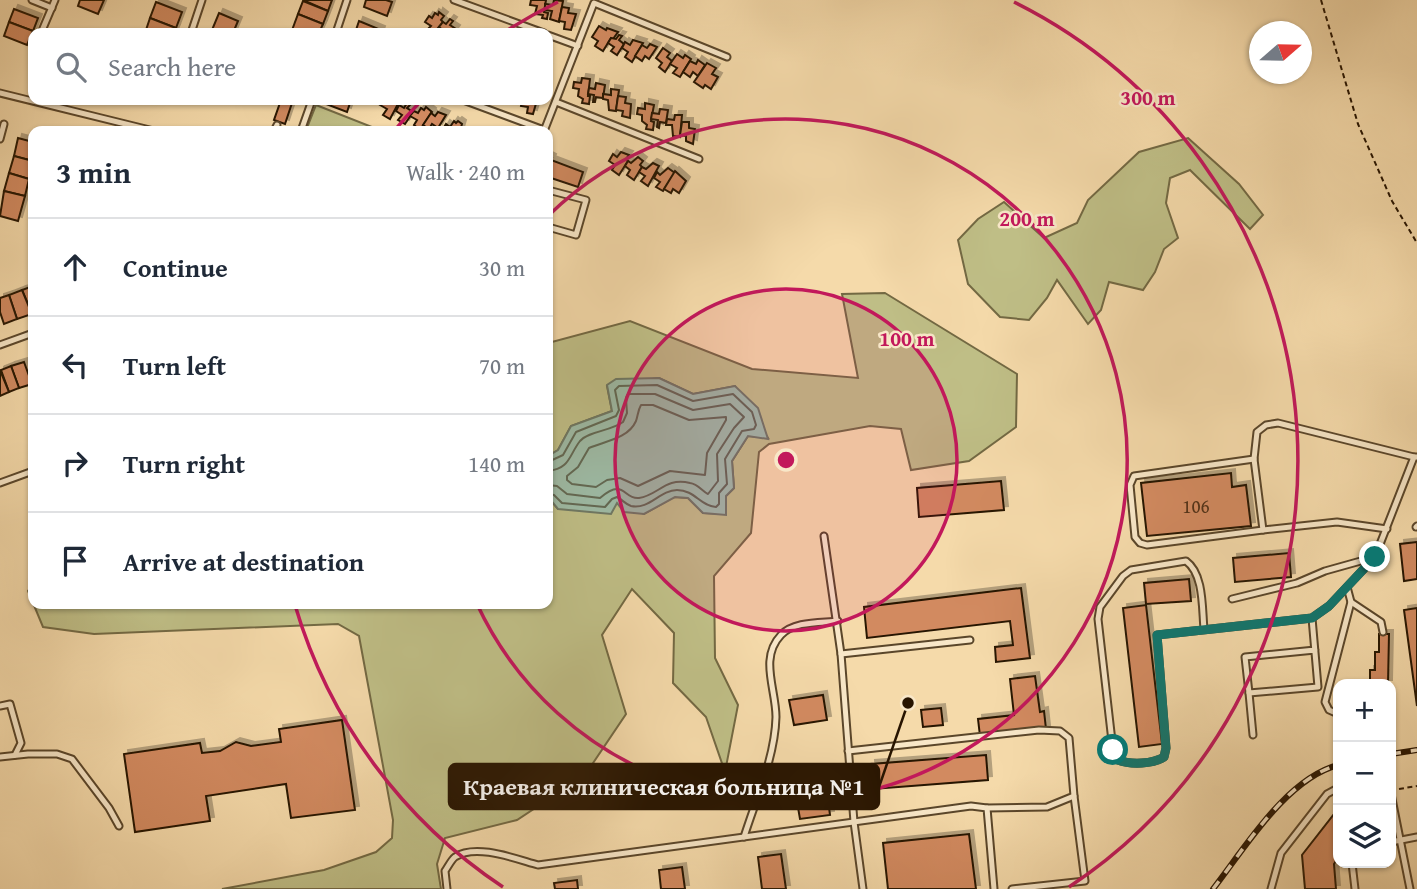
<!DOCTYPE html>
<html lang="en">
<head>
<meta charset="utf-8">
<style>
	body { margin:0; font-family:"Gentium Book Plus",serif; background:#f2f2f3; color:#1f2937 }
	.controls { position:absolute; right:21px; bottom:21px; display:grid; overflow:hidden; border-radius:14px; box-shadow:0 2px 5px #0004 }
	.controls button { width:63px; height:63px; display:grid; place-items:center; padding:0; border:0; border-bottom:2px solid #e0e1e3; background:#fff; color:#1f2937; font:35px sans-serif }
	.compass { position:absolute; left:1249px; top:21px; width:63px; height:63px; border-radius:50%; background:#fff; box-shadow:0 2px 5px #0004; rotate:70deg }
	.stop { position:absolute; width:21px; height:21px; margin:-16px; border:5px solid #0f766e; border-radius:50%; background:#fff }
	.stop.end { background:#0f766e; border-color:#fff; box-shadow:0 2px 7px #0008 }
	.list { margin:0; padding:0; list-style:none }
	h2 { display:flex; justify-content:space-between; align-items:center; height:91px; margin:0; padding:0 28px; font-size:30px }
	h2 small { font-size:23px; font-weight:400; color:#747a83 }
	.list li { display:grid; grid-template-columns:46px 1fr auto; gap:21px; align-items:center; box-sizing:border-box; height:98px; padding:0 28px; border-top:2px solid #e0e1e3 }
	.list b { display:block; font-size:26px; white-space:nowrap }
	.list em { font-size:23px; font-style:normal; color:#747a83 }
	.icon { flex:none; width:38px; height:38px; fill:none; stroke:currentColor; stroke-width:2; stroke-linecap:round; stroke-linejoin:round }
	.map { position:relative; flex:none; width:1417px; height:889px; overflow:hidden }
	.search { position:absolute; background:#fff; box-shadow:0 2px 5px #0004; left:28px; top:28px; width:525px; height:77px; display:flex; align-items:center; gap:18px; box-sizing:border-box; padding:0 24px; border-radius:14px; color:#747a83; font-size:26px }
	.panel { position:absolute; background:#fff; box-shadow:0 2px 5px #0004; left:28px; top:126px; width:525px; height:483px; border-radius:14px }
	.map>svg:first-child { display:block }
	.green { fill:#bfbe86; stroke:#736943; stroke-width:2 }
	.water { fill:#9dbba6; stroke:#6e7864; stroke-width:2 }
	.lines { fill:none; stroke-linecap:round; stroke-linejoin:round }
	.shore { stroke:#626853; stroke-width:2 }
	.building { fill:#d28a61; stroke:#271400; stroke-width:2; filter:url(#shadow) }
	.service-casing { stroke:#5a462a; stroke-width:9 }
	.path { stroke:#271400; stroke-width:2; stroke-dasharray:5 3.5; stroke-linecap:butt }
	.service { stroke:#f8e7c8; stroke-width:5 }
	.rail-casing { stroke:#271400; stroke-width:6 }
	.rail { stroke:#f8e7c8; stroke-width:3.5; stroke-dasharray:10; stroke-linecap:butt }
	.route { stroke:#0f766e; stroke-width:9 }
	.ring { fill:none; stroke:#c2185b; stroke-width:3.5 }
	.labels { text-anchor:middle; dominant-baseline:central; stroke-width:5; stroke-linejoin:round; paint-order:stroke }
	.number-label { font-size:19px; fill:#523218 }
	.centre { fill:#c2185b; stroke:#f8e7c8; stroke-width:3.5 }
	.ring-label { font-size:21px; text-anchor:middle; font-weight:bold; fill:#c2185b; stroke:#f8e7c8; stroke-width:5; stroke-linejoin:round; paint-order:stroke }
	.leader { fill:none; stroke:#271400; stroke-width:2.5 }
	.callout-dot { fill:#271400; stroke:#f8e7c8; stroke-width:2.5 }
	.callout { fill:#271400; stroke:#271400; stroke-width:2.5 }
	.callout-label { font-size:24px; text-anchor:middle; font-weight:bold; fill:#fff }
</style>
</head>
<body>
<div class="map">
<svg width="1417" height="889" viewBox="0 0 1417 889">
	<defs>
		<filter id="shadow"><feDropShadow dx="4" dy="-4" stdDeviation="0" flood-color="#0004"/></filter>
	</defs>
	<rect width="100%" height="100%" fill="#f5daaa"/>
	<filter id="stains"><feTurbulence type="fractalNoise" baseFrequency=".00286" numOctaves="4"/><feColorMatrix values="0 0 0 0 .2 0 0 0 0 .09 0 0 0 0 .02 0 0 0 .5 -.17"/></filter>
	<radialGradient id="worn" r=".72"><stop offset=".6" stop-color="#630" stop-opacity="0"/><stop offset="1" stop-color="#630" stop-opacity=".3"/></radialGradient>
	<g class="green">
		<polygon points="316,105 372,127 370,131 315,131 307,128"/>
		<polygon points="1188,138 1239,184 1263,215 1250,229 1190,170 1170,178 1166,203 1178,238 1164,249 1155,272 1143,290 1109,282 1101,310 1088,324 1057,280 1047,298 1029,320 1000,317 968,284 958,240 978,219 1004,202 1044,238 1077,223 1088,200 1139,152"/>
		<polygon points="885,293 1017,374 1016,427 969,461 911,470 901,429 870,426 769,444 759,452 751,533 714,576 715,658 738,705 725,772 706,717 673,683 674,633 632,589 602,635 626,714 585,775 517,820 445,838 437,864 441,889 222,889 324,870 376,852 392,838 393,820 359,636 338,624 94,634 43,627 28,591 33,584 33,604 548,604 548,497 558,509 617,503 644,514 674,497 688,498 703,513 726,514 726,496 734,488 732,461 748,436 768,438 735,386 693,394 659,378 607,386 612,411 571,426 558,450 548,456 548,343 630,321 752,369 858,378 842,294"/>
	</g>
	<polygon class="water" points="659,378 693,394 735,386 758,408 768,439 748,436 732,461 734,488 726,496 726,515 703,513 688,498 675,497 644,514 624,512 617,503 611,514 558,509 548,497 548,456 558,450 571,426 612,411 607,385 616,379"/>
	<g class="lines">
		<g class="shore">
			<path d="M641,405H653L689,420L726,417V420L707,453L705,475L670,471L638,486L620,478L607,480L596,487L572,484L567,480V476L578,467L589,448C605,441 628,439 636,421C638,415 638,410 641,405Z"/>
			<path d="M548,462L563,455L576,432L616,416L619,410L615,390L619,386L657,385L693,401L733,394L752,412L756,425L754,429L742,431L725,459L727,484L719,493V504L716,507C700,506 695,490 677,490C660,490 649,510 631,506C625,504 623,500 617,497L612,499L605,507L562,503L554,495L548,494"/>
			<path d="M548,471C570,469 569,455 580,441C589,431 611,431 623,422L627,413L626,398L628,394H655L693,410L730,404L744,417L734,428L717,454L718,481L708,494C702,491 698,484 690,483C665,477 659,495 639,498C623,500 625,477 600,498L567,494L557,486L548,485"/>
		</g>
	</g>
	<g class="building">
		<polygon points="80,0 104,0 98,14 78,6"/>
		<polygon points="303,0 332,0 328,11"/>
		<polygon points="366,0 386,0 392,2 387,16 364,7"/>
		<polygon points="531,0 546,0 544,12 548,13 547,19 542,18 543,15 535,14 537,6 530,5"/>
		<polygon points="554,0 563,1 559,22 550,19 552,11 545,10 545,4 553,5"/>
		<polygon points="303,1 328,11 323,24 298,14"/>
		<polygon points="156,2 182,12 176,28 150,18"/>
		<polygon points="562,7 569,8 568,13 576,14 571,30 564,29 565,22 559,21"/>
		<polygon points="14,9 38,18 33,31 9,22"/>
		<polygon points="439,12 444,16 441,20 443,22 434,33 431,33 427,30 431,26 425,22 429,16 432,18 435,13 438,15"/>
		<polygon points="219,13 238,21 233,33 219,33 212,30"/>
		<polygon points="298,14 323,24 319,33 291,33"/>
		<polygon points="150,18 176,28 174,33 145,33"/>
		<polygon points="450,19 453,21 450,25 456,29 453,33 444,33 445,32 439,27 443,22 446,24"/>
		<polygon points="359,21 381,30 380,33 355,33"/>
		<polygon points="9,22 33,31 27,45 4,36"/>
		<polygon points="599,26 606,30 607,28 618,32 613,39 611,38 603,51 595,46 598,41 592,37"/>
		<polygon points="619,35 622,36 619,40 624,44 617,55 611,51 614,47 608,43 611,38 616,39"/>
		<polygon points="633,40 643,43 632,62 625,57 628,52 622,48 625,42 630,45"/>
		<polygon points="650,44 657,47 649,59 645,56 642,61 635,56 642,45 647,48"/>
		<polygon points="663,48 670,53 667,57 672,61 665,72 659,67 662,63 656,58"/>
		<polygon points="677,54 683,58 685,55 691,59 680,77 673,73 677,68 670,64"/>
		<polygon points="698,60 705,65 698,76 693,72 690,77 683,72 690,61 696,64"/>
		<polygon points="707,63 716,68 712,74 718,77 711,89 705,85 703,88 694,82"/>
		<polygon points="582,78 590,79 588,96 590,96 589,104 582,103 583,99 578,96 579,89 573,88 574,82 581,83"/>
		<polygon points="596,83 605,85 603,98 596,97 595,102 593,102 594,95 588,94 589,88 595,89"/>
		<polygon points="611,89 619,90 616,111 609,110 608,100 603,99 603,94 611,95"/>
		<polygon points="618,96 626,97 625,103 631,104 630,118 622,116 623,111 616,110"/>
		<polygon points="281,100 292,103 285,124 274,120"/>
		<polygon points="328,100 351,100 347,112 326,104"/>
		<polygon points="383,100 389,102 390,100 400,100 390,119 383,115 387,109 380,105"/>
		<polygon points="522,100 537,100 533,114 527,113 528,107 521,106"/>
		<polygon points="407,103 410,105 407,108 413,112 405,124 398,120 402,115 396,111 399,105 404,108"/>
		<polygon points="645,103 654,105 651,121 654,122 653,130 646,129 647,125 642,121 642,115 637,114 638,108 645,109"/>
		<polygon points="426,107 432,112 420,130 414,125 417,120 410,116 414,111 418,113 421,108 424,110"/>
		<polygon points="660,109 668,110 666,123 660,122 659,128 657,127 658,120 651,119 652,113 659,114"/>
		<polygon points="438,112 446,115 438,128 432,124 429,129 423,125 431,113 435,116"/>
		<polygon points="675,115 682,115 680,137 673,136 672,125 666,125 667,119 674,120"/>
		<polygon points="454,121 456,123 458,121 462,124 460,131 443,129 446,124 450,127"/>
		<polygon points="682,122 689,122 689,128 695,129 693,144 686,141 686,136 680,135"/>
		<polygon points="18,138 33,142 33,161 14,156"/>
		<polygon points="621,152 629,155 626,159 628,161 619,175 612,170 615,165 609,161 613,154 617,157"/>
		<polygon points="14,156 33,161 29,179 9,173"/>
		<polygon points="548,156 552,158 551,160 583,172 578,187 548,177"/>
		<polygon points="638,157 643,161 640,165 642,167 634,180 627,175 630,170 625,166 628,161 631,163"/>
		<polygon points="653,163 659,166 648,186 641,181 645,176 639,172 642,167 646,169"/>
		<polygon points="668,168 675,173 663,191 656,187 660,182 654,178 657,172 660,175"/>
		<polygon points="675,171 686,181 679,193 673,189 671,193 664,189"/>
		<polygon points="9,173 29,179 25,196 4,191"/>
		<polygon points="4,191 25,196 18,221 0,216"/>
		<polygon points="33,286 33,313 32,314 22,290"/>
		<polygon points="22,290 32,314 17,319 9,295"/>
		<polygon points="9,295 17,319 4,324 0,312 0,298"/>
		<polygon points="24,362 32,384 19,388 11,366"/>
		<polygon points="11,366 19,388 9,392 1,370"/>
		<polygon points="0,370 9,392 0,396"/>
		<polygon points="1231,473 1232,487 1246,485 1251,526 1147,536 1141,483"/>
		<polygon points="1001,481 1004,510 919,517 917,488"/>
		<polygon points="1417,542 1417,579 1404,581 1400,544"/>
		<polygon points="1289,553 1291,577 1235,582 1233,558"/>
		<polygon points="1189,579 1191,601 1146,604 1144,583"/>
		<polygon points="1021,588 1030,658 996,662 995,647 1013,645 1010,621 867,638 864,607"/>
		<polygon points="1146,605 1162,744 1139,747 1123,608"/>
		<polygon points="1417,608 1417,706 1404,610"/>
		<polygon points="1379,634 1389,634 1388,684 1365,684 1370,683 1370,670 1375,670 1375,652 1379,652"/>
		<polygon points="1035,676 1040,712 1044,711 1046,729 980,736 978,719 1014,715 1010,679"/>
		<polygon points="823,695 827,720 794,725 789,700"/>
		<polygon points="941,708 943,725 923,727 921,710"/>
		<polygon points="342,720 355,810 291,818 286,784 206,796 210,821 135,832 124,754 200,743 202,753 220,751 236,742 251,746 281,742 279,729"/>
		<polygon points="986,755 988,780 873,789 871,764"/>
		<polygon points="827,792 830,815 800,819 796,796"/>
		<polygon points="1338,809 1338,858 1334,864 1336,889 1305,889 1302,855"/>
		<polygon points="969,834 976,889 888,889 883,843"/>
		<polygon points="781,854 786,889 762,889 758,857"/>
		<polygon points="682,867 685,889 661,889 659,870"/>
		<polygon points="577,880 578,889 555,889 554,883"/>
	</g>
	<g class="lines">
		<g class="service-casing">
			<g id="service">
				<polyline points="32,0 52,8"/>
				<polyline points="454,0 544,33"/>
				<polyline points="41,33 55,0"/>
				<polyline points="191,33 202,0"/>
				<polyline points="336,33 347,0"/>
				<polyline points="548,35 578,46"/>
				<polyline points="0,93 154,131"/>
				<polyline points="463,100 544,130"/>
				<polyline points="556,102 699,159"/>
				<polyline points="274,131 277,125"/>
				<polyline points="301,131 312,100"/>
				<polyline points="544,131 594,3 727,57"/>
				<polyline points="0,139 4,124"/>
				<polyline points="548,190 586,200 576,235 548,227"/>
				<polyline points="0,345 33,333"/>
				<polyline points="1254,459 1134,476 1130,485 1135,537 1140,543 1147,545 1263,530"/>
				<polyline points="0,483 33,471"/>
				<polyline points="1416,527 1417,526"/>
				<polyline points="1387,529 1337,522 1263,530 1254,459 1257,432 1266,425 1278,423 1414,457"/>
				<polyline points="824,536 841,654 854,822 863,889"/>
				<polyline points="1232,599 1297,583 1325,571 1375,557"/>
				<polyline points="1351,602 1381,622 1383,632"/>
				<polyline points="1312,618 1318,687 1249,693 1245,657 1315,650"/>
				<path d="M1204,629C1202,608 1204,574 1186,561L1131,570L1123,576L1100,607L1098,619L1113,750L1118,760C1131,765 1153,764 1164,757L1166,748L1157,635L1312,618L1329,606L1375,557L1414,457H1417"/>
				<polyline points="841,654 970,640"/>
				<polyline points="1249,693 1253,735"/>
				<polyline points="0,706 10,704 21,743 15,755"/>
				<polyline points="1338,714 1329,710 1325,702 1351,602 1347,587"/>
				<polyline points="848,751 1039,730 1060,731 1069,738 1074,796 1047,807 987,808"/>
				<polyline points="0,757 28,754 57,754 72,759 109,808 119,826"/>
				<polyline points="1391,794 1410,889"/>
				<path d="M744,837C756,799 775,757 776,717C776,689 759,658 781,635C794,621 820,623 838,621"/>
				<polyline points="1391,842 1417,837"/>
				<polyline points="1352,863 1355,889"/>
				<path d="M447,889L445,871C448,867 451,860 455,857C476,843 516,859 538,865L971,806L987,808L994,889"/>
				<polyline points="1012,889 1085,881 1074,796"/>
				<polyline points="1271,889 1281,853 1327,794 1338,788"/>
			</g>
		</g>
		<g class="path">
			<polyline points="1321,0 1358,124 1392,201 1417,243"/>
			<polyline points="1399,789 1417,786"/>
		</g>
		<use href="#service" class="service"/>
		<g class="rail-casing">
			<g id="rail">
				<polyline points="1391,754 1417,750"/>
				<path d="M1213,889C1245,848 1286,779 1338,765"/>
			</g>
		</g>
		<use href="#rail" class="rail"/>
	</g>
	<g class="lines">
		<path class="route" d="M1113,750L1118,760C1131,765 1153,764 1164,757L1166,748L1157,635L1312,618L1329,606L1375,557"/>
	</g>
	<circle cx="786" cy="460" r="171" fill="#c2185b" fill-opacity=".12"/>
	<g class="ring">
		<circle cx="786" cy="460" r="171"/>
		<path d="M549 215A341 341 0 1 1 477 604"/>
		<path d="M503 887A512 512 0 0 1 295 605M394 131A512 512 0 0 1 421 101M503 33A512 512 0 0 1 558 2M1014 2A512 512 0 0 1 1069 887"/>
	</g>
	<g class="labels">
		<g class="number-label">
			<text x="1196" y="506">106</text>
		</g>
	</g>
	<circle cx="786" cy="460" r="10" class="centre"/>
	<g class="ring-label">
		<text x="1148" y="105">300 m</text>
		<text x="1027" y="226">200 m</text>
		<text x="907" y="346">100 m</text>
	</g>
	<path class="leader" d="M908 703L879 787"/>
	<circle class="callout-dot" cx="908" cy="703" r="7"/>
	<rect class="callout" x="449" y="764" width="430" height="45" rx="7"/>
	<g class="callout-label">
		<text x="664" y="795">Краевая клиническая больница №1</text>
	</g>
	<rect width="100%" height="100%" filter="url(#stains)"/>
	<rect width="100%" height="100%" fill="url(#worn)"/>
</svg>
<div class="controls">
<button>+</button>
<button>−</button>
<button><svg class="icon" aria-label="layers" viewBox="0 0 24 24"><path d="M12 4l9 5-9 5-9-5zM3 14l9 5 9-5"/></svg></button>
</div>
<svg class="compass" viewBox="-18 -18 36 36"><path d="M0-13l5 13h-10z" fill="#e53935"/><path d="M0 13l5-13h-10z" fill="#747a83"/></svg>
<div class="stop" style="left:1113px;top:750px"></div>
<div class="stop end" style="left:1375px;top:557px"></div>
<div class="search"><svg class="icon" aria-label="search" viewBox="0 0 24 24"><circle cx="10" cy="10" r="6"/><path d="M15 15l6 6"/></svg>Search here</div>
<section class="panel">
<h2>3 min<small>Walk · 240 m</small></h2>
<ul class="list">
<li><svg class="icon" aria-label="ahead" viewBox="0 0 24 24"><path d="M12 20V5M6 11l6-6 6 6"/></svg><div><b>Continue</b></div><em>30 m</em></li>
<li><svg class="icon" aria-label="left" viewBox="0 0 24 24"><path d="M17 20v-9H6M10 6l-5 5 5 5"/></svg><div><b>Turn left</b></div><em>70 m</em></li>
<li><svg class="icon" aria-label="right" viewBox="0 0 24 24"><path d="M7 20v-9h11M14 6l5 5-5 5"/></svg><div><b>Turn right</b></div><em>140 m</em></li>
<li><svg class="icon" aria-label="arrive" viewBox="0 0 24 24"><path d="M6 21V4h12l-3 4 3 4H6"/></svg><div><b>Arrive at destination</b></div></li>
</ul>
</section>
</div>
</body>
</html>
